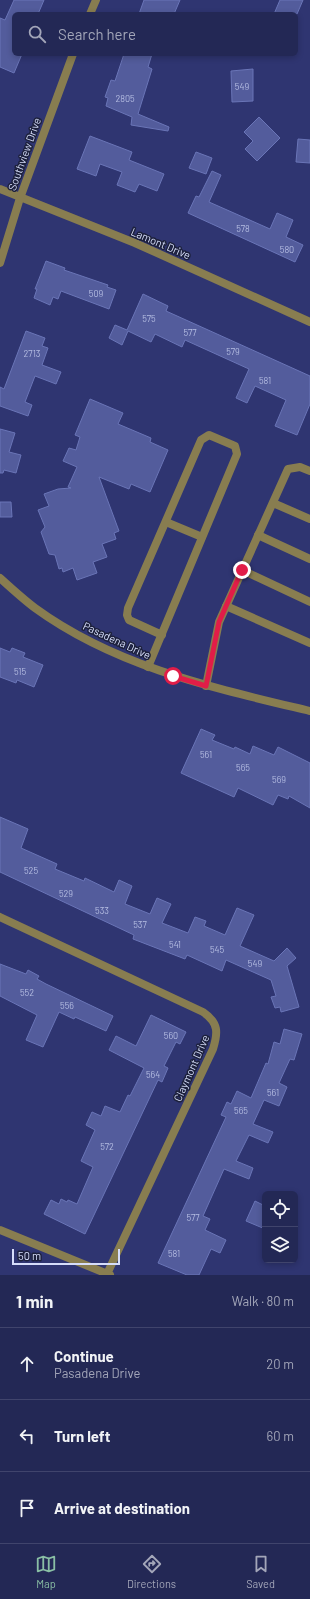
<!DOCTYPE html>
<html lang="en">
<head>
<meta charset="utf-8">
<style>
	body { margin:0; font-family:Barlow,sans-serif; background:#2b305b; color:#f1f3f6 }
	.controls { position:absolute; right:12px; bottom:12px; display:grid; overflow:hidden; border-radius:6px; box-shadow:0 2px 6px #0003 }
	.controls button { width:36px; height:36px; display:grid; place-items:center; padding:0; border:0; border-bottom:1px solid #40446c; background:#232855; color:#f1f3f6; font:20px sans-serif }
	.scale { position:absolute; left:12px; bottom:10px; width:108px; box-sizing:border-box; padding-left:4px; border:2px solid #d6ddfa; border-top:0; font-size:11px; line-height:14px; white-space:nowrap; color:#d6ddfa; -webkit-text-stroke:3px #1d213c; paint-order:stroke }
	.stop { position:absolute; width:12px; height:12px; margin:-9px; border:3px solid #e11d48; border-radius:50%; background:#fff }
	.stop.end { background:#e11d48; border-color:#fff; box-shadow:0 1px 4px #0008 }
	.list { margin:0; padding:0; list-style:none }
	h2 { display:flex; justify-content:space-between; align-items:center; height:52px; margin:0; padding:0 16px; font-size:17px }
	h2 small { font-size:13px; font-weight:400; color:#a3a6b9 }
	.list li { display:grid; grid-template-columns:26px 1fr auto; gap:12px; align-items:center; box-sizing:border-box; height:72px; padding:0 16px; border-top:1px solid #40446c }
	.list b { display:block; font-size:15px; white-space:nowrap }
	.list p { margin:0; font-size:13px; white-space:nowrap; color:#a3a6b9 }
	.list em { font-size:13px; font-style:normal; color:#a3a6b9 }
	.icon { flex:none; width:22px; height:22px; fill:none; stroke:currentColor; stroke-width:2; stroke-linecap:round; stroke-linejoin:round }
	.map { position:relative; flex:none; width:310px; height:1275px; overflow:hidden }
	.search { position:absolute; background:#232855; box-shadow:0 2px 6px #0003; left:12px; right:12px; top:12px; height:44px; display:flex; align-items:center; gap:10px; box-sizing:border-box; padding:0 14px; border-radius:6px; color:#a3a6b9; font-size:15px }
	.sheet { height:268px; background:#232855 }
	nav { display:flex; justify-content:space-around; align-items:center; box-sizing:border-box; height:56px; border-top:1px solid #40446c; background:#232855; font-size:11px; color:#a3a6b9 }
	nav a { display:grid; justify-items:center; gap:2px }
	nav .on { color:#8abfa5 }
	.map>svg:first-child { display:block }
	.building { fill:#535c9c; stroke:#6a75b7 }
	.lines { fill:none; stroke-linecap:round; stroke-linejoin:round }
	.service { stroke:#887d50; stroke-width:8 }
	.minor { stroke:#887d50; stroke-width:8 }
	.tertiary { stroke:#887d50; stroke-width:8 }
	.route { stroke:#e11d48; stroke-width:5 }
	.labels { text-anchor:middle; dominant-baseline:central; stroke-width:3; stroke-linejoin:round; paint-order:stroke }
	.number-label { font-size:9px; fill:#b5bde2 }
	.street-label { font-size:11px; fill:#d6ddfa; stroke:#1d213c }
</style>
</head>
<body>
<div class="map">
<svg width="310" height="1275" viewBox="0 0 310 1275">
	<rect width="100%" height="100%" fill="#2f3571"/>
	<g class="building">
		<polygon points="14,0 44,0 38,14 14,14 14,54 22,54 14,73 0,67 0,18 5,20"/>
		<polygon points="144,0 180,0 174,14 139,14"/>
		<polygon points="280,0 303,0 297,14 274,14"/>
		<polygon points="124,54 152,54 148,67 152,69 138,114 169,127 168,131 131,125 132,117 106,106 108,98 105,97 111,80 115,81"/>
		<polygon points="253,69 253,101 232,102 231,71"/>
		<polygon points="259,117 280,138 257,161 245,149 253,141 244,132"/>
		<polygon points="90,136 132,152 129,160 164,174 157,191 139,184 135,192 117,185 122,172 100,164 96,176 77,169"/>
		<polygon points="298,139 310,140 310,163 296,162"/>
		<polygon points="196,152 212,158 206,174 189,168"/>
		<polygon points="212,171 221,175 209,202 270,229 277,213 293,220 286,237 303,245 295,262 188,213 196,196 199,197"/>
		<polygon points="46,261 65,268 64,270 108,285 107,287 116,290 109,309 61,291 58,299 53,297 50,305 34,298 37,289 35,289"/>
		<polygon points="143,294 168,306 166,311 310,376 310,404 297,435 275,426 286,400 255,386 247,403 236,398 249,369 185,340 182,347 155,334 151,342 128,331 122,345 109,338 115,325 127,330"/>
		<polygon points="26,331 45,338 42,346 48,348 42,365 61,372 56,384 35,376 25,402 32,405 28,416 0,406 0,387 4,389"/>
		<polygon points="90,399 123,413 118,424 151,438 150,442 168,450 150,492 131,484 129,489 99,477 119,531 114,533 116,539 102,544 107,557 93,562 97,573 77,580 73,568 63,572 62,568 59,569 55,555 49,554 41,532 45,527 38,510 49,506 44,494 58,489 71,488 68,487 77,467 63,461 69,448 76,450 80,437 75,435"/>
		<polygon points="0,429 15,433 9,452 21,455 16,473 4,470 3,473 0,473"/>
		<polygon points="0,502 11,502 12,517 0,517"/>
		<polygon points="0,648 10,652 12,648 25,653 23,657 43,665 34,687 17,680 16,683 0,677"/>
		<polygon points="201,729 215,735 212,740 234,749 235,747 250,754 253,746 274,755 278,747 310,763 310,808 289,796 288,799 278,795 273,805 238,788 234,797 181,773"/>
		<polygon points="0,817 28,829 21,848 57,864 55,869 84,881 85,878 114,892 119,880 132,886 125,904 150,914 157,898 171,904 162,923 188,933 195,917 206,921 204,926 225,935 237,908 254,915 240,946 274,961 287,948 296,958 287,966 299,1007 281,1012 280,1007 275,1008 271,997 276,996 271,980 226,960 222,971 187,955 185,959 133,939 134,935 0,872"/>
		<polygon points="0,964 26,974 28,970 39,976 37,979 46,984 113,1016 106,1031 75,1017 74,1019 59,1012 43,1047 26,1040 37,1015 0,996"/>
		<polygon points="151,1015 186,1032 180,1044 176,1042 164,1066 168,1068 162,1082 158,1080 85,1234 44,1214 51,1200 59,1204 61,1199 67,1202 68,1200 77,1204 93,1167 81,1161 95,1130 86,1125 92,1112 101,1116 105,1106 120,1112 128,1095 130,1096 144,1068 109,1050 116,1036 136,1046"/>
		<polygon points="284,1029 302,1034 294,1060 290,1059 279,1083 287,1087 279,1106 264,1100 253,1124 273,1132 268,1143 249,1135 236,1161 253,1168 249,1179 224,1169 203,1216 210,1219 205,1230 226,1240 220,1253 211,1249 199,1275 187,1275 158,1263 226,1117 221,1115 227,1102 231,1104 237,1091 251,1098 266,1063 268,1064 274,1042 280,1044"/>
		<polygon points="255,1201 265,1206 265,1229 246,1221"/>
	</g>
	<g class="lines">
		<g class="service">
			<polyline points="273,503 310,519"/>
			<polyline points="166,522 202,537"/>
			<polyline points="258,535 310,559"/>
			<polyline points="242,570 310,602"/>
			<polyline points="226,606 310,643"/>
			<path d="M148,667C178,596 207,525 237,454L235,446L209,435L201,440L128,608L127,615L129,620L162,635"/>
			<polyline points="206,686 219,622 288,469 300,467 310,471"/>
		</g>
		<g class="minor">
			<polyline points="90,14 96,0"/>
			<polyline points="0,189 135,243 310,322"/>
			<polyline points="0,263 20,198 73,54"/>
			<path d="M0,917L203,1012C219,1023 218,1033 213,1049L107,1274"/>
			<polyline points="0,1230 110,1275"/>
		</g>
		<path class="tertiary" d="M0,578C11,588 23,599 35,608C116,667 214,688 310,711"/>
	</g>
	<g class="lines">
		<polyline class="route" points="173,676 206,686 219,622 242,570"/>
	</g>
	<g class="labels">
		<g class="number-label">
			<text x="242" y="86">549</text>
			<text x="125" y="98">2805</text>
			<text x="243" y="228">578</text>
			<text x="287" y="249">580</text>
			<text x="96" y="293">509</text>
			<text x="149" y="318">575</text>
			<text x="190" y="332">577</text>
			<text x="233" y="351">579</text>
			<text x="32" y="353">2713</text>
			<text x="265" y="380">581</text>
			<text x="20" y="671">515</text>
			<text x="206" y="754">561</text>
			<text x="243" y="767">565</text>
			<text x="279" y="779">569</text>
			<text x="31" y="870">525</text>
			<text x="66" y="893">529</text>
			<text x="102" y="910">533</text>
			<text x="140" y="924">537</text>
			<text x="175" y="944">541</text>
			<text x="217" y="949">545</text>
			<text x="255" y="963">549</text>
			<text x="27" y="992">552</text>
			<text x="67" y="1005">556</text>
			<text x="171" y="1035">560</text>
			<text x="153" y="1074">564</text>
			<text x="273" y="1092">561</text>
			<text x="241" y="1110">565</text>
			<text x="107" y="1146">572</text>
			<text x="193" y="1217">577</text>
			<text x="174" y="1253">581</text>
		</g>
		<g class="street-label">
			<text transform="translate(24 154) rotate(-70)">Southview Drive</text>
			<text transform="translate(161 243) rotate(23)">Lamont Drive</text>
			<text transform="translate(117 640) rotate(25)">Pasadena Drive</text>
			<text transform="translate(191 1068) rotate(-66)">Claymont Drive</text>
		</g>
	</g>
</svg>
<div class="controls">
<button><svg class="icon" aria-label="locate" viewBox="0 0 24 24"><circle cx="12" cy="12" r="6"/><path d="M12 2v4M12 18v4M2 12h4M18 12h4"/></svg></button>
<button><svg class="icon" aria-label="layers" viewBox="0 0 24 24"><path d="M12 4l9 5-9 5-9-5zM3 14l9 5 9-5"/></svg></button>
</div>
<div class="scale">50 m</div>
<div class="stop" style="left:173px;top:676px"></div>
<div class="stop end" style="left:242px;top:570px"></div>
<div class="search"><svg class="icon" aria-label="search" viewBox="0 0 24 24"><circle cx="10" cy="10" r="6"/><path d="M15 15l6 6"/></svg>Search here</div>
</div>
<section class="sheet">
<h2>1 min<small>Walk · 80 m</small></h2>
<ul class="list">
<li><svg class="icon" aria-label="ahead" viewBox="0 0 24 24"><path d="M12 20V5M6 11l6-6 6 6"/></svg><div><b>Continue</b><p>Pasadena Drive</p></div><em>20 m</em></li>
<li><svg class="icon" aria-label="left" viewBox="0 0 24 24"><path d="M17 20v-9H6M10 6l-5 5 5 5"/></svg><div><b>Turn left</b></div><em>60 m</em></li>
<li><svg class="icon" aria-label="arrive" viewBox="0 0 24 24"><path d="M6 21V4h12l-3 4 3 4H6"/></svg><div><b>Arrive at destination</b></div></li>
</ul>
</section>
<nav>
<a class="on"><svg class="icon" aria-label="map" viewBox="0 0 24 24"><path d="M3 6l6-2 6 2 6-2v14l-6 2-6-2-6 2zM9 4v14M15 6v14"/></svg>Map</a>
<a><svg class="icon" aria-label="directions" viewBox="0 0 24 24"><path d="M12 3l9 9-9 9-9-9zM9 14v-3h6M13 9l2 2-2 2"/></svg>Directions</a>
<a><svg class="icon" aria-label="saved" viewBox="0 0 24 24"><path d="M7 4h10v16l-5-4-5 4z"/></svg>Saved</a>
</nav>
</body>
</html>
